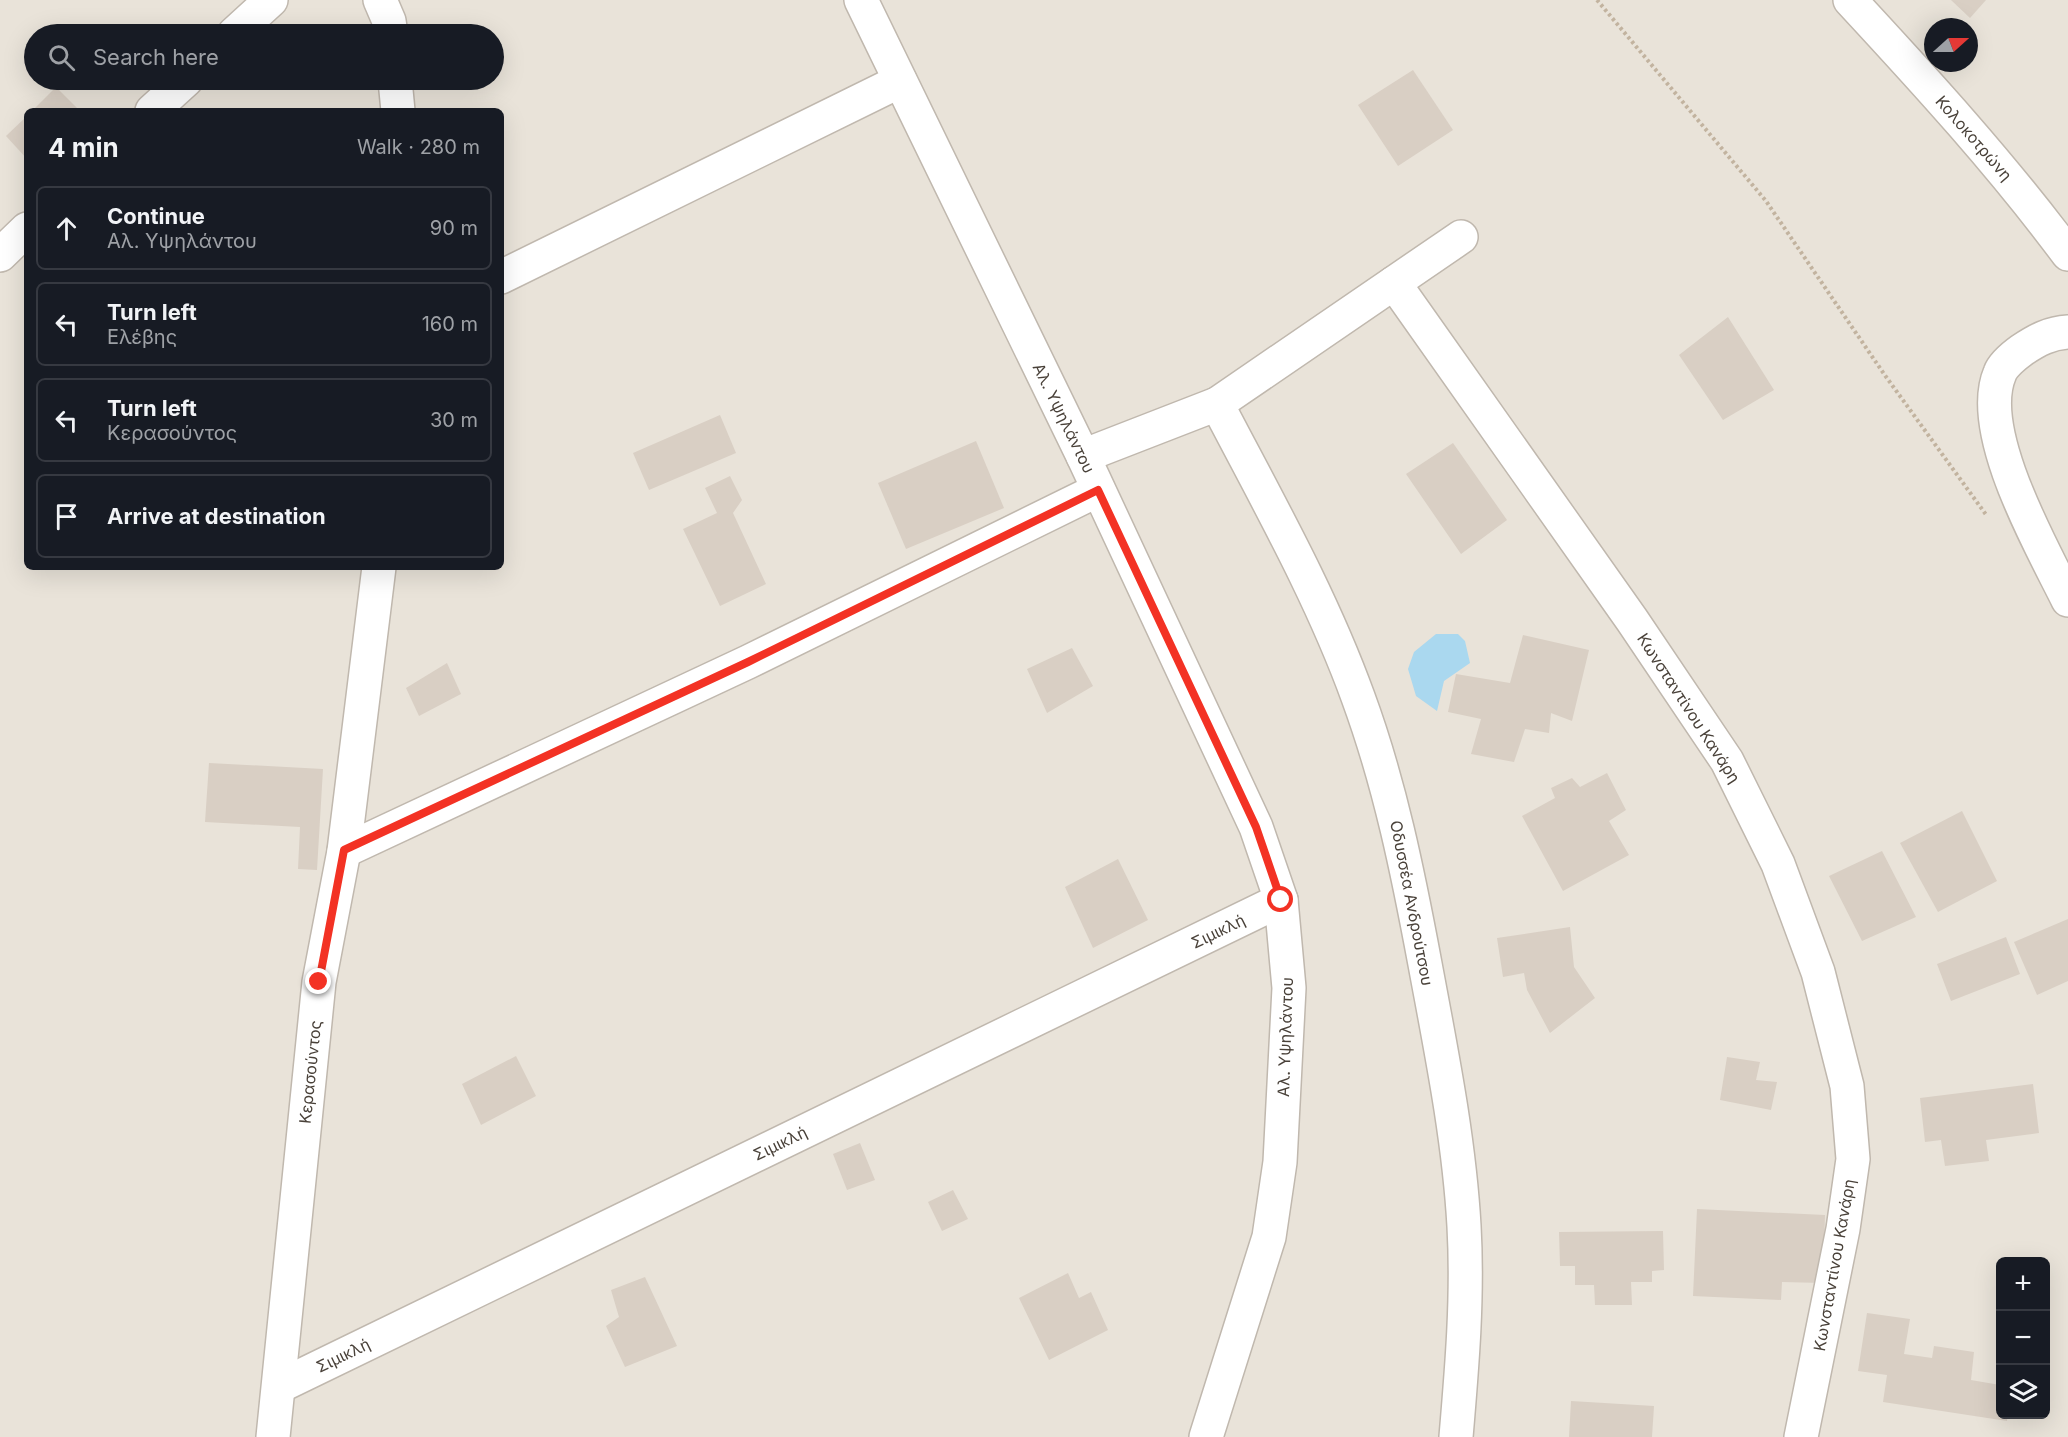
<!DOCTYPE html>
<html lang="en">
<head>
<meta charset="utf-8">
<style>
	body { margin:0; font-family:Inter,sans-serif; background:#20242c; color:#f1f3f6 }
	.controls { position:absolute; right:18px; bottom:18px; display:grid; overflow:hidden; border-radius:9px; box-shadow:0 6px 24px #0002 }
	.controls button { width:54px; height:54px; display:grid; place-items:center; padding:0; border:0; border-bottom:2px solid #363941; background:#171b24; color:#f1f3f6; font:30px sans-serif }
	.compass { position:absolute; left:1924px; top:18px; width:54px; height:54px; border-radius:50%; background:#171b24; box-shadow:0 6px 24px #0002; rotate:69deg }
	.stop { position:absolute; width:18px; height:18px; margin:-14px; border:4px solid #f33224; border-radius:50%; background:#fff }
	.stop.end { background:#f33224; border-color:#fff; box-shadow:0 2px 6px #0008 }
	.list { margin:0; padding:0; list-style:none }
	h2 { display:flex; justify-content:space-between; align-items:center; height:78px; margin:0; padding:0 24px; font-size:26px }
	h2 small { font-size:20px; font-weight:400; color:#9ea1a6 }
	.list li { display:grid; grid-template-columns:39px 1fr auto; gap:18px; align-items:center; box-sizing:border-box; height:84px; margin:0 12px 12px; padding:0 12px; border:2px solid #363941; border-radius:9px }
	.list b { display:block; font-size:22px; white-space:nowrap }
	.list p { margin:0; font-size:20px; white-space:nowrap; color:#9ea1a6 }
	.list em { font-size:20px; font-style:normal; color:#9ea1a6 }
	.icon { flex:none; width:33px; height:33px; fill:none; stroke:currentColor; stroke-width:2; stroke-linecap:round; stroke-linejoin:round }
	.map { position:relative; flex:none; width:2068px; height:1437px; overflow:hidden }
	.search { position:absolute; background:#171b24; box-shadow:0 6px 24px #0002; left:24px; top:24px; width:480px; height:66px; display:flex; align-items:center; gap:15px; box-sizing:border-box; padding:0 21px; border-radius:33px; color:#9ea1a6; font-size:22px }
	.panel { position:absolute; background:#171b24; box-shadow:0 6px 24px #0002; left:24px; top:108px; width:480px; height:462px; border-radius:9px }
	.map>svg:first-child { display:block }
	.residential { fill:#e9e3d9; fill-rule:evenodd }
	.water { fill:#aad8ef }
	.building { fill:#d9cfc4 }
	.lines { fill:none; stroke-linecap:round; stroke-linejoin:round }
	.minor-casing { stroke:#c0b8ae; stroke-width:36 }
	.tertiary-casing { stroke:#c0b8ae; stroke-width:36 }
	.path { stroke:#c2b39f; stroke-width:4; stroke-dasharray:3 3; stroke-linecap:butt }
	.minor { stroke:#fff; stroke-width:33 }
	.tertiary { stroke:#fff; stroke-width:33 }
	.route { stroke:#f33224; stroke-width:8 }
	.labels { text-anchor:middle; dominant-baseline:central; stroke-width:4.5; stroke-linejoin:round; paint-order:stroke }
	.street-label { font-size:16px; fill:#494139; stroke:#fff }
</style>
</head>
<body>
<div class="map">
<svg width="2068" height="1437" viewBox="0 0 2068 1437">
	<rect width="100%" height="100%" fill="#f5f1eb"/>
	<path class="residential" d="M0,0H2068V1437H0ZM1933,27H1969V63H1933ZM34,34H494V80H34ZM27,111H501V567H27ZM2000,1262H2046V1414H2000Z"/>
	<polygon class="water" points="1436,634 1458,634 1465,641 1470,663 1444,681 1437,711 1416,696 1408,669 1414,652"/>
	<g class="building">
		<polygon points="1951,0 1986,0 1970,18"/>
		<polygon points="1413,70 1453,130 1398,166 1358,105"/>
		<polygon points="56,87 80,111 32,111"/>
		<polygon points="27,116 27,159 6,136"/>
		<polygon points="1728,317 1774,390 1723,420 1679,355"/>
		<polygon points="720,415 736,453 649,490 633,453"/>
		<polygon points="976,441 1004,508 906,549 878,483"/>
		<polygon points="1453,443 1507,520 1461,554 1406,474"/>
		<polygon points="730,476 742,500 733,513 766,584 720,606 683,529 717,513 705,488"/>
		<polygon points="1523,635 1589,650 1572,721 1551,713 1549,733 1525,729 1514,762 1471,754 1481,719 1448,712 1456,674 1510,683"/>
		<polygon points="1072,648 1093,686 1047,713 1027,669"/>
		<polygon points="447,663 461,694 419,716 406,688"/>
		<polygon points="209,763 323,769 317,870 298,869 300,827 205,822"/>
		<polygon points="1607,773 1626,810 1609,821 1629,855 1563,891 1522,816 1555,798 1551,788 1572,778 1580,787"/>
		<polygon points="1962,811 1997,881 1938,912 1900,843"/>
		<polygon points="1882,851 1916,917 1862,941 1829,876"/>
		<polygon points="1118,859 1148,920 1093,948 1065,887"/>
		<polygon points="2068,919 2068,981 2037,995 2014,942"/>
		<polygon points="1570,927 1574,967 1595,998 1550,1033 1527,990 1524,973 1503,977 1497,938"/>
		<polygon points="2006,937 2020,974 1951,1001 1937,964"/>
		<polygon points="516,1056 536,1096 481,1125 462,1084"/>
		<polygon points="1727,1057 1760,1062 1756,1080 1777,1082 1771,1110 1720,1100"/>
		<polygon points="2033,1084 2039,1133 1986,1140 1989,1161 1945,1166 1941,1140 1925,1142 1920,1098"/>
		<polygon points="860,1143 875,1180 847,1190 833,1154"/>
		<polygon points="953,1190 968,1219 942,1231 928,1202"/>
		<polygon points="1697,1209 1825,1215 1823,1283 1782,1282 1781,1300 1693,1296"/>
		<polygon points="1663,1231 1664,1270 1652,1271 1652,1282 1631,1282 1632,1305 1595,1305 1594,1285 1575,1285 1575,1266 1560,1266 1559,1232"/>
		<polygon points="1068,1273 1079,1298 1091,1292 1108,1330 1049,1360 1019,1298"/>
		<polygon points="645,1277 677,1346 625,1367 606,1326 619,1317 611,1290"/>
		<polygon points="1867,1313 1910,1319 1904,1354 1932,1358 1934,1346 1974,1352 1971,1380 2000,1385 2000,1414 2008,1414 2007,1421 1883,1402 1887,1375 1858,1371"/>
		<polygon points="1571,1401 1654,1406 1652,1437 1569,1437"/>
	</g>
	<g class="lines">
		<g class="minor-casing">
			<g id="minor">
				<polyline points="380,0 389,21 391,34"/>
				<polyline points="861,0 1083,456 1256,827 1281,900 1289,988 1280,1162 1269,1237 1206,1437"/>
				<path d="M1850,0C1926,82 2001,164 2068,254"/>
				<polyline points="234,34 271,0"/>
				<polyline points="395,80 398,111"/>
				<polyline points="152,111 186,80"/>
				<polyline points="0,255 27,229"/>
				<polyline points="501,277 900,81"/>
				<polyline points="1394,283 1632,620 1727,761 1778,864 1818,972 1847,1086 1853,1159 1843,1229 1801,1437"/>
				<path d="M1217,404C1267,500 1321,595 1358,697C1390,784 1408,873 1425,964C1441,1050 1459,1138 1464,1226C1468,1297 1462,1367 1456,1437"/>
				<polyline points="1083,456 1217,404 1461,237"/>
				<polyline points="344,851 748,662 1098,490"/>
				<polyline points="280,1386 1281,900"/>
				<polyline points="273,1437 319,982 344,851 379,567"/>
			</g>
		</g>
		<g class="tertiary-casing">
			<path id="tertiary" d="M2068,332C2050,333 2037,340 2022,350C2015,355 2003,365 2000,373C1975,431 2042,547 2068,600"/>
		</g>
		<polyline class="path" points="1597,0 1766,201 1884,374 1987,516"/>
		<use href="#minor" class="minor"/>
		<use href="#tertiary" class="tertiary"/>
	</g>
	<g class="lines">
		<polyline class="route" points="319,982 344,850 748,662 1098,490 1256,827 1281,900"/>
	</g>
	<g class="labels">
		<g class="street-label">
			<text transform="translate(1974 138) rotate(49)">Κολοκοτρώνη</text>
			<text transform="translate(1064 418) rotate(64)">Αλ. Υψηλάντου</text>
			<text transform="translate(1689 708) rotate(57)">Κωνσταντίνου Κανάρη</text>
			<text transform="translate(1412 903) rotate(79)">Οδυσσέα Ανδρούτσου</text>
			<text transform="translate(1218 931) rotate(-26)">Σιμικλή</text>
			<text transform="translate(1285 1037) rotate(-88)">Αλ. Υψηλάντου</text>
			<text transform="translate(310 1072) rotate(-84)">Κερασούντος</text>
			<text transform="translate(780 1143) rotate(-26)">Σιμικλή</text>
			<text transform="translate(1834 1265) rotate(-80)">Κωνσταντίνου Κανάρη</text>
			<text transform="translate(343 1355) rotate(-26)">Σιμικλή</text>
		</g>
	</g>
</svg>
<div class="controls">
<button>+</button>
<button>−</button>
<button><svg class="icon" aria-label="layers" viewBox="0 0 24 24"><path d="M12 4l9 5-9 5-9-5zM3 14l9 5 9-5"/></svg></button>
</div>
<svg class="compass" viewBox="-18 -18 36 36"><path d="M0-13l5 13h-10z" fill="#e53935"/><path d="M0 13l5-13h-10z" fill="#9ea1a6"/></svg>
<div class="stop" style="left:1281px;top:900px"></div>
<div class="stop end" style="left:319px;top:982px"></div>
<div class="search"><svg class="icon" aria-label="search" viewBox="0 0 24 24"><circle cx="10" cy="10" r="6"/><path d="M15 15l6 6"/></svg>Search here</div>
<section class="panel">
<h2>4 min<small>Walk · 280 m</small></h2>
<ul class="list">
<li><svg class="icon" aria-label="ahead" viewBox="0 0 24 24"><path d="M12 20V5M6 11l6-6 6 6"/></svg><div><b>Continue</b><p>Αλ. Υψηλάντου</p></div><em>90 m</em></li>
<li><svg class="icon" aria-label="left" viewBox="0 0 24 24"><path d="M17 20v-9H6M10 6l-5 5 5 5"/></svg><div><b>Turn left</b><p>Ελέβης</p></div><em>160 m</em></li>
<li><svg class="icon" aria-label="left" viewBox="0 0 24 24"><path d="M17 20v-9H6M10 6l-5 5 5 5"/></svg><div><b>Turn left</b><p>Κερασούντος</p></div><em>30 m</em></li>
<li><svg class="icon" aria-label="arrive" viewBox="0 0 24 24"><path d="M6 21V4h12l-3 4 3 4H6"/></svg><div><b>Arrive at destination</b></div></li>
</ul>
</section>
</div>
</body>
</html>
